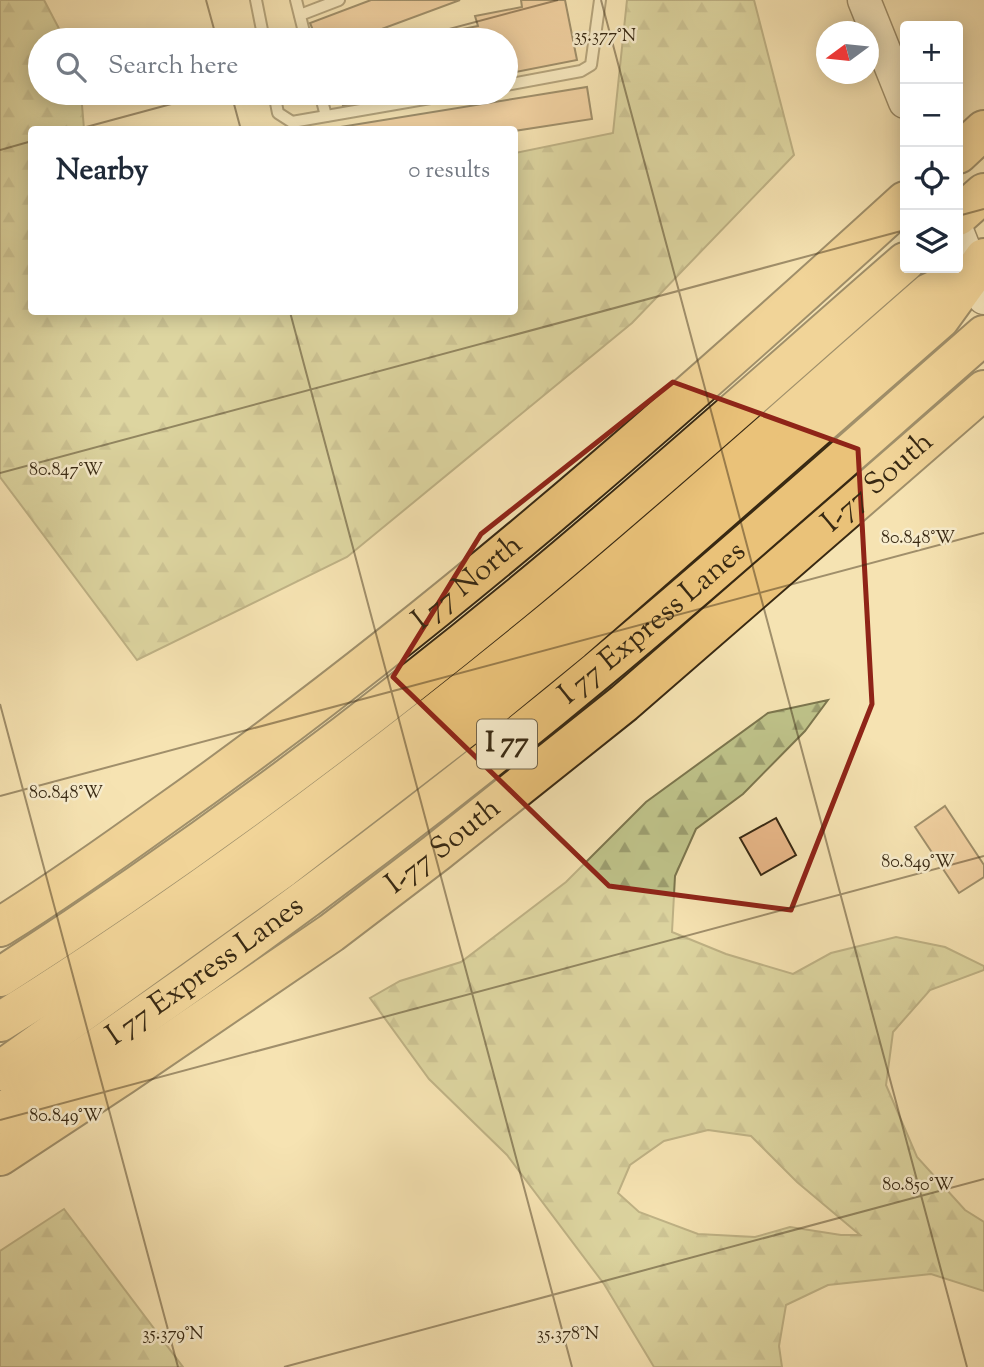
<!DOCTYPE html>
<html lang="en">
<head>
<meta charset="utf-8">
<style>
	body { margin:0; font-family:"Sorts Mill Goudy",serif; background:#f2f2f3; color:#1f2937 }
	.controls { position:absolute; right:21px; top:21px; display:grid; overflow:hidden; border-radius:7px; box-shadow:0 4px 18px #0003 }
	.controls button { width:63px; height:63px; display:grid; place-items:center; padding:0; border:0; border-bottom:2px solid #e0e1e3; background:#fff; color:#1f2937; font:35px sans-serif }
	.compass { position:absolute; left:816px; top:21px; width:63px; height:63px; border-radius:50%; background:#fff; box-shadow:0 4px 18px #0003; rotate:255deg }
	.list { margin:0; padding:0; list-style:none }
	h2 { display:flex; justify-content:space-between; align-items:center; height:91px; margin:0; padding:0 28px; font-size:30px }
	h2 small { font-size:23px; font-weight:400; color:#747a83 }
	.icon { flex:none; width:38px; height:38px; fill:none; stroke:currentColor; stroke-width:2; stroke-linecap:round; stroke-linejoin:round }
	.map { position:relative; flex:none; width:984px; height:1367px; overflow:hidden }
	.search { position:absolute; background:#fff; box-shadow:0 4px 18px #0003; left:28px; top:28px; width:490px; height:77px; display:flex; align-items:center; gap:18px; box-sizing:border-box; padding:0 24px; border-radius:38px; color:#747a83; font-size:26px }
	.panel { position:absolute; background:#fff; box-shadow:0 4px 18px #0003; left:28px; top:126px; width:490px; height:189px; border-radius:7px }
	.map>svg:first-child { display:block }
	.forest { fill:url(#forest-firs); stroke:#7c764e; stroke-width:2; fill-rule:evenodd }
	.building { fill:#e7b687; stroke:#382913; stroke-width:2 }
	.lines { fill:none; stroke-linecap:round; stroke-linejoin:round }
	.service-casing { stroke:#67583b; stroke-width:14 }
	.secondary-casing { stroke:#382913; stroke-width:35 }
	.motorway-casing { stroke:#382913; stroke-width:42 }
	.service { stroke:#f8edcd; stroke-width:10 }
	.secondary { stroke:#f8edcd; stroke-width:32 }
	.motorway { stroke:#eac279; stroke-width:38 }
	.marked { fill:none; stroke:#8f2418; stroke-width:5; stroke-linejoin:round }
	.ticks { fill:none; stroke:#382913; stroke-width:2; stroke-opacity:0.45 }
	.labels { text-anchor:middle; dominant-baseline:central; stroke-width:5; stroke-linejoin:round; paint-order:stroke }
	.shield { fill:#f8edcd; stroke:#72644b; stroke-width:2 }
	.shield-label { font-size:28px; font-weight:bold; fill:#382913 }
	.street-label { font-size:30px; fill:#382913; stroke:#f8edcd }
	.ticks-label { font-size:18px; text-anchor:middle; fill:#382913; stroke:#f8edcd; stroke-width:5; stroke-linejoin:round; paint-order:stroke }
</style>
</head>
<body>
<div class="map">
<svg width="984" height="1367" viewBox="0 0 984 1367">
	<defs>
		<pattern id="forest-firs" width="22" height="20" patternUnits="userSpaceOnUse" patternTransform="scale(1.75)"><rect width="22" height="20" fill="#bfc38a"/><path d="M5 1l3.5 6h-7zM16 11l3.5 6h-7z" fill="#9c9e70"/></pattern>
	</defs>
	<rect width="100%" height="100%" fill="#f5e3b2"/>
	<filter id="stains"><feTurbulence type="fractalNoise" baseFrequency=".00286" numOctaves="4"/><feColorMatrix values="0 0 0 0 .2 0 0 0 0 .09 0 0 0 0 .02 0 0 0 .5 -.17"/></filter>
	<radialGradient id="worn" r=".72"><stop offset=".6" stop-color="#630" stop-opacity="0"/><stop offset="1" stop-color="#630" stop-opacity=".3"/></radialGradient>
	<g class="forest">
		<polygon points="0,0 44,0 65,40 40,40 40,93 81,93 84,129 32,130 32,312 514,312 515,153 613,133 627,0 754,0 794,155 632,323 347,557 137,660 0,477"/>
		<path d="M828,700L805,731L743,794L696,829L675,876L672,932L726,954L793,974L831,953L896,937L945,947L984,966V970L930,990L893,1032L886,1085L917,1157L965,1210L984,1222V1291L931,1274L828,1285L786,1305L779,1346L782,1367H654L604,1284L507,1155L429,1079L370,998L400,981L461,962L566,882L646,802L768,713ZM708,1130L751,1136L797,1182L860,1235H841L790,1227L755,1237L698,1234L639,1212L618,1193L630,1165L664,1141Z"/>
		<polygon points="64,1209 183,1367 0,1367 0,1251"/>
	</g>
	<g class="building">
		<polygon points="371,0 460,0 352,40 317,40 310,23"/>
		<polygon points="521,0 565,0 577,60 506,74 506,40 427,40 426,36 478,26 475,16 522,7"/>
		<polygon points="587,87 592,119 514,131 514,130 322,130"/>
		<polygon points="341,93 413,93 343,106"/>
		<polygon points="945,806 984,865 984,877 959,893 915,827"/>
		<polygon points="776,818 796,855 761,875 740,838"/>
	</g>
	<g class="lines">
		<g class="service-casing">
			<g id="service">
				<polyline points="256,0 264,40"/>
				<polyline points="296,0 306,40"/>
				<polyline points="300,15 339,0"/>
				<polyline points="506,85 581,71 591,65 600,0"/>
				<polyline points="274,93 278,113 292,122 459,93"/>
				<polyline points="320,93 326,116"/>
			</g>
		</g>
		<g class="secondary-casing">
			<g id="secondary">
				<polyline points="864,0 905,102"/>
				<polyline points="958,233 984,298"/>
			</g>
		</g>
		<g class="motorway-casing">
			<g id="motorway">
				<polyline points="958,154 984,130"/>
				<polyline points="958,216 984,193"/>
				<path id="s1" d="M0,927C56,892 110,854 164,815C426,630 668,417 905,201"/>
				<path d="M0,977C184,859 360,728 528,589C656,483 780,371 905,262"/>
				<path d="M0,1022C193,902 376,764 552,620C680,514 804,402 929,293L966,276"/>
				<polyline points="0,1071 283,868 483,714 572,641 940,319 984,258"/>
				<path id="s2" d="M0,1114C206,976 407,829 598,670C729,561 856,447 984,335"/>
				<path id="s3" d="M0,1156L123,1075L331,933L436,853L624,703L984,390"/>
			</g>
		</g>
		<use href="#service" class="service"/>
		<use href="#secondary" class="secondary"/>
		<use href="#motorway" class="motorway"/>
	</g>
	<path d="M0 0H984V1367H0ZM673,382L858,449L872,704L791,910L609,886L393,677L481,534Z" fill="#f5e3b2" fill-opacity=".55" fill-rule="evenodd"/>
	<path class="marked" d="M673,382L858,449L872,704L791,910L609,886L393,677L481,534Z"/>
	<path class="ticks" d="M206,0L217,40M601,0L967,1367M408,40L558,0M231,93L241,130M75,130L212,93M0,150L32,141M958,216L984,209M290,312L572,1367M0,473L905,230M0,704L178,1367M0,796L984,533M0,1120L984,856M284,1367L984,1179"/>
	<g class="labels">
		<rect class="shield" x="477" y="719.5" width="60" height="49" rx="5"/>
		<g class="shield-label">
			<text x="507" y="744">I 77</text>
		</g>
		<g class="street-label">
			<text stroke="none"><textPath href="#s3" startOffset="1108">I-77 South</textPath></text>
			<text stroke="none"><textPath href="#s1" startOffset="581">I 77 North</textPath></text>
			<text stroke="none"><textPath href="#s2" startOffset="817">I 77 Express Lanes</textPath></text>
			<text stroke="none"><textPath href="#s3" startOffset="541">I-77 South</textPath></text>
			<text stroke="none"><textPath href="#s2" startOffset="250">I 77 Express Lanes</textPath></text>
		</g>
	</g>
	<g class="ticks-label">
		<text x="605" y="41">35.377°N</text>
		<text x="66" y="475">80.847°W</text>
		<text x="918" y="543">80.848°W</text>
		<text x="66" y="798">80.848°W</text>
		<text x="918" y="867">80.849°W</text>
		<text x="66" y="1121">80.849°W</text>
		<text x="918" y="1190">80.850°W</text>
		<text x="173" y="1339">35.379°N</text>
		<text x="568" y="1339">35.378°N</text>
	</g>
	<rect width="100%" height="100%" filter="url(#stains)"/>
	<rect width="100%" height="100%" fill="url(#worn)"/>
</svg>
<div class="controls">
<button>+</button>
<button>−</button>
<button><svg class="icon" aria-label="locate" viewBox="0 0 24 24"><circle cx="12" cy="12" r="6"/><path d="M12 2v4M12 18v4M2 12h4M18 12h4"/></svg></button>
<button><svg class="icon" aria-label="layers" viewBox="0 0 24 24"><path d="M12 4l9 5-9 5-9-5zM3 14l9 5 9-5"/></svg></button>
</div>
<svg class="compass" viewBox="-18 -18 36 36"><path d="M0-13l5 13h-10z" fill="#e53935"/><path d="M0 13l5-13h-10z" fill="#747a83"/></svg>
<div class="search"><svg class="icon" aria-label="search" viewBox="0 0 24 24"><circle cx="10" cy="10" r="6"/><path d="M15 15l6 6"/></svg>Search here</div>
<section class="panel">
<h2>Nearby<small>0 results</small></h2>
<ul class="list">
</ul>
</section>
</div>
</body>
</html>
